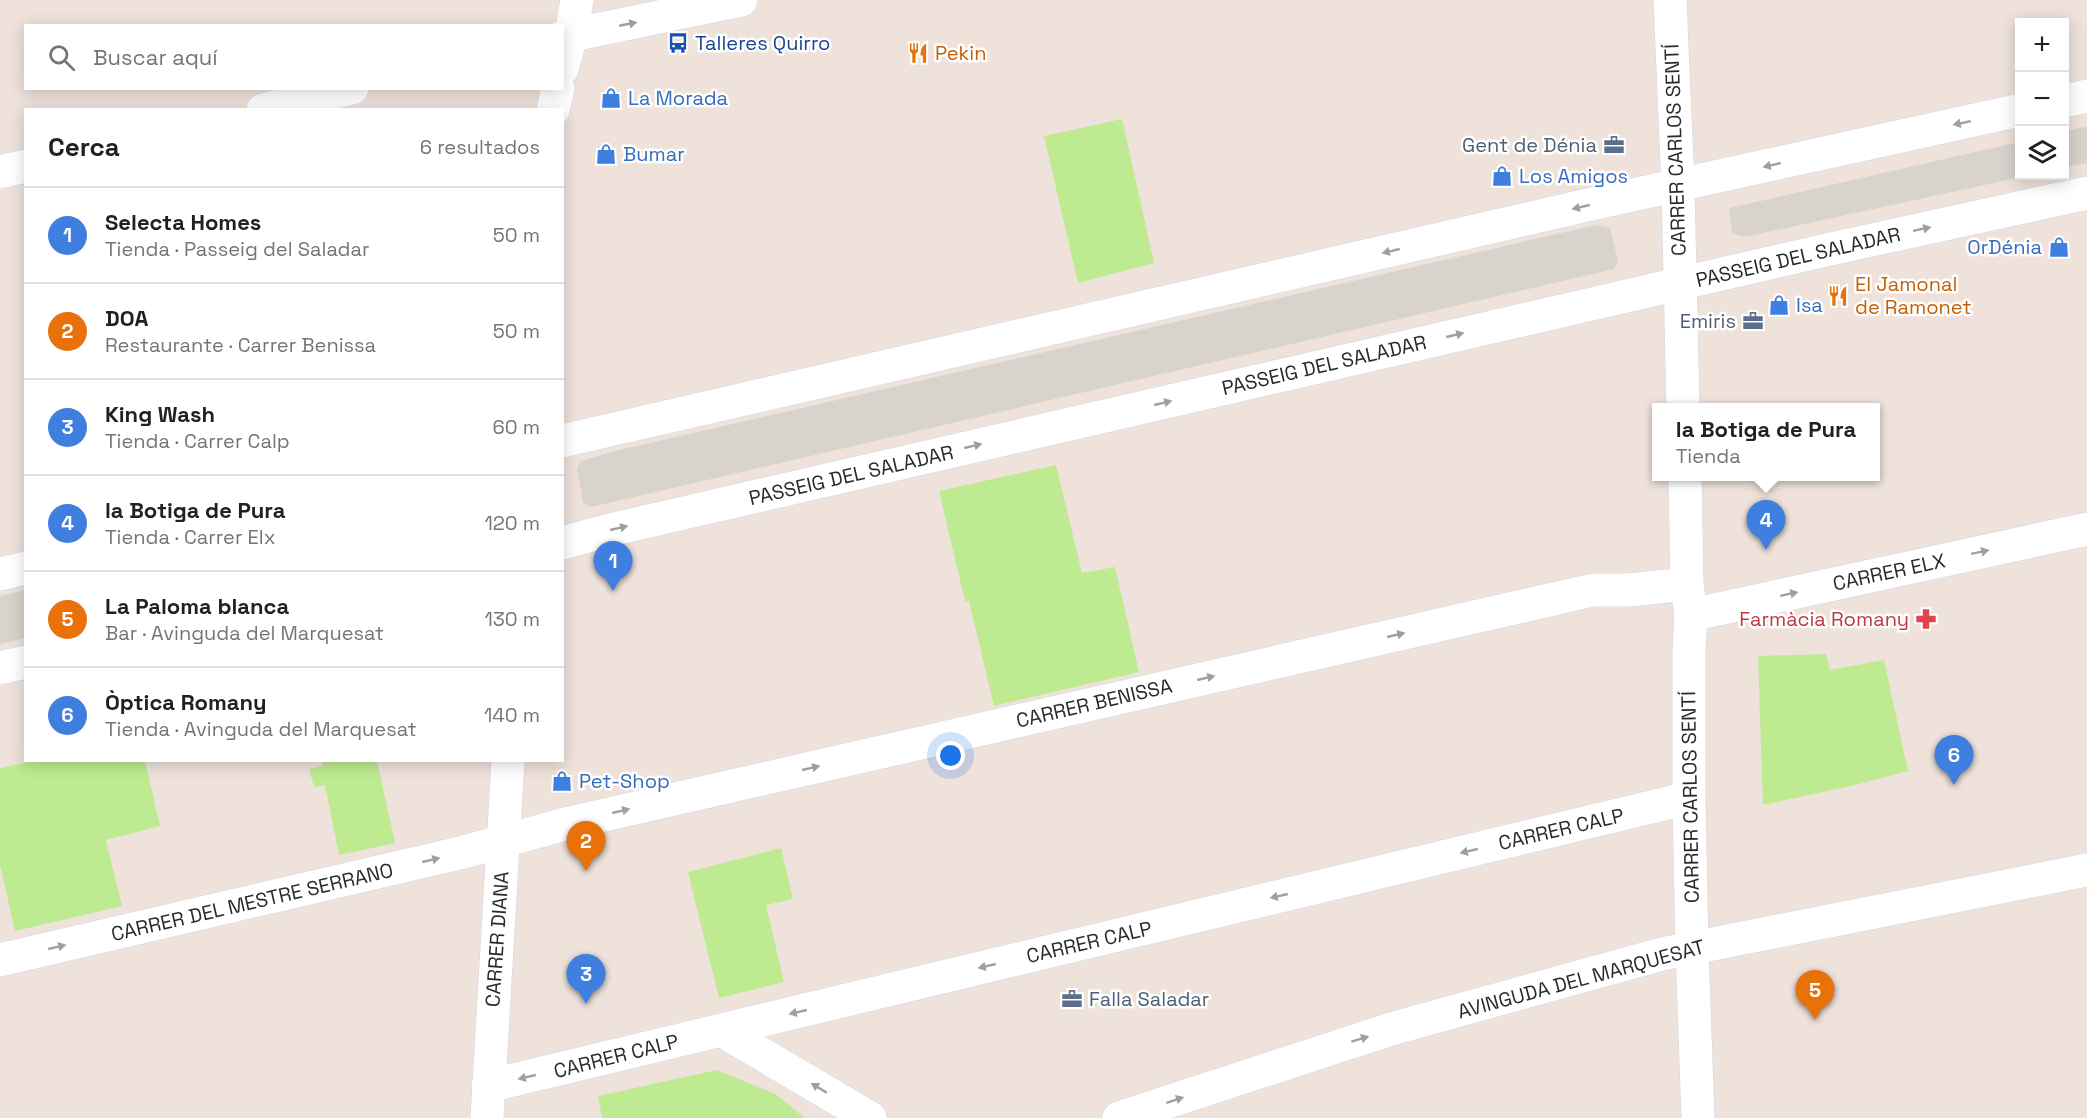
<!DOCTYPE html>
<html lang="es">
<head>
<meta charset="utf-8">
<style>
	body { margin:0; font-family:"Space Grotesk",sans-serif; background:#f6f6f6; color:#202124 }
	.controls { position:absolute; right:18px; top:18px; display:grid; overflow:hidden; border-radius:0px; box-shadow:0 3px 15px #0003 }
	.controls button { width:54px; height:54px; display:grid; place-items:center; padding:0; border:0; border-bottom:2px solid #e0e0e0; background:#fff; color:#202124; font:30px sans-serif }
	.you { position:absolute; left:951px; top:756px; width:21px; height:21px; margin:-15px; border:4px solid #fff; border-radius:50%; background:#1a73e8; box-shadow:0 0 0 9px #1a73e833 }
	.badge { display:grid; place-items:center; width:39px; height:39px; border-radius:50%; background:#2563eb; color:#fff; font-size:20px; font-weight:700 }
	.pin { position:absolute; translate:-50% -50px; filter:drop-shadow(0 2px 3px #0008) }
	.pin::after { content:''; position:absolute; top:32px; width:21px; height:18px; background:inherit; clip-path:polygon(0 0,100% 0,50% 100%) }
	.popup { position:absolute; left:1652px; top:403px; width:228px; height:78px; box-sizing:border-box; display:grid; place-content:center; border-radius:0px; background:#fff; filter:drop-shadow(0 2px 4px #0005); font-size:20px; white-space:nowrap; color:#757577 }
	.popup b { font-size:22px; color:#202124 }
	.popup::after { content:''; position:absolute; left:50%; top:100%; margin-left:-12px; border:12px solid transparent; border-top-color:#fff }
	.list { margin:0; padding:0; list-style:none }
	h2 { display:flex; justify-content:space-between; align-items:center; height:78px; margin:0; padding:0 24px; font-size:26px }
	h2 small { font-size:20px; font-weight:400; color:#757577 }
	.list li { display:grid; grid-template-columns:39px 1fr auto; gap:18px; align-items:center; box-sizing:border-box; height:96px; padding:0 24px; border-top:2px solid #e0e0e0 }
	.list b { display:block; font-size:22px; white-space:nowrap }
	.list p { margin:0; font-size:20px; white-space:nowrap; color:#757577 }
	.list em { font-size:20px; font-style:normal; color:#757577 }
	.icon { flex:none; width:33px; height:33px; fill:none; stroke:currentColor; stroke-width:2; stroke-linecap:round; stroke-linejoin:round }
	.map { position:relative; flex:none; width:2087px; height:1118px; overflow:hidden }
	.search { position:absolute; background:#fff; box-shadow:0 3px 15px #0003; left:24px; top:24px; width:540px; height:66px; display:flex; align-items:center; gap:15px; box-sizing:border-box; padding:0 21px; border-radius:0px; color:#757577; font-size:22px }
	.panel { position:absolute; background:#fff; box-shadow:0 3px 15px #0003; left:24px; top:108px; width:540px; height:654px; border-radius:0px }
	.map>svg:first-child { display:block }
	.green { fill:#beea91 }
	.plaza { fill:#d9d3ce }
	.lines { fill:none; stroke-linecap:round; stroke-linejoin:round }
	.minor-casing { stroke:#d0d7e5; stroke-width:34 }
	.secondary-casing { stroke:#d0d7e5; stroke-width:34 }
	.minor { stroke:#fff; stroke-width:33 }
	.secondary { stroke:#fff; stroke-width:33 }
	.oneway { fill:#9f9f9f }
	.labels { text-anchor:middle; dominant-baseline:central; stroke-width:5; stroke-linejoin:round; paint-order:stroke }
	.transit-label { font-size:20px; fill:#164399; stroke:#fff; text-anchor:start }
	.food-label { font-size:20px; fill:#c56008; stroke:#fff; text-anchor:start }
	.shop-label { font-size:20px; fill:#366cbe; stroke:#fff; text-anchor:start }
	.service-label { font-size:20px; fill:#4e5e75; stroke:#fff; text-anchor:end }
	.street-label { font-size:20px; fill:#2a2a2a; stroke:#fff }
	.health-label { font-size:20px; fill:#be3a42; stroke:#fff; text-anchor:end }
</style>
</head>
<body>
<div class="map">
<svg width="2087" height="1118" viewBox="0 0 2087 1118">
	<rect width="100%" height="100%" fill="#eee2db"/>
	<g class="green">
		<polygon points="1122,119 1154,263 1078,283 1044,136"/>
		<polygon points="1056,465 1082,573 1115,567 1139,672 994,706 969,601 965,601 939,491"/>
		<polygon points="1826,654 1830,670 1884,660 1908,771 1859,784 1763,805 1758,656"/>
		<polygon points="33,761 145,761 160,826 106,840 122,906 15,931 0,865 0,768"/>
		<polygon points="322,761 377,761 395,843 339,855 325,785 314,787 309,769 323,766"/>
		<polygon points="781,848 793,899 766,905 784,982 719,998 688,872"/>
		<polygon points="717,1070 775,1094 805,1118 602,1118 598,1096"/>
	</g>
	<g class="plaza">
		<polygon points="2087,126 2087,163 2065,167 2065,132"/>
		<polygon points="2019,142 2020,176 2026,176 1749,236 1740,236 1732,232 1729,211 1730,208"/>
		<polygon points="1596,225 1610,228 1618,261 1614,269 591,507 583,503 577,469 581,461 611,452"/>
		<polygon points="25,590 25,638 0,644 0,596"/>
	</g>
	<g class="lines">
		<g class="minor-casing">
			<g id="minor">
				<polyline points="1670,0 1678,187 1683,408"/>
				<polyline points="562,69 571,35"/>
				<polyline points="2064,101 2087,96"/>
				<polyline points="553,110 558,88"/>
				<polyline points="562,441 1596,203 2020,110"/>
				<polyline points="1685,476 1687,584 1691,615 1689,650 1689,798 1692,949 1698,1118"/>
				<polyline points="562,543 610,530 1835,248 2087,193"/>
				<polyline points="0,574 26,568"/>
				<polyline points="1691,615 2087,529"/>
				<polyline points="0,668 26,662"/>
				<polyline points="0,960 464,852 565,824 1593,590 1629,590 1687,584"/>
				<polyline points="721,1030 870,1118"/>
				<polyline points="488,1086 1689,798"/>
				<polyline points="487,1118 508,760"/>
				<polyline points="1119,1118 1391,1029 1662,954 2087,870"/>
			</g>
		</g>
		<g class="secondary-casing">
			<g id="secondary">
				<polyline points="571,35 577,0"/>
				<polyline points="562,37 741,0"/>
				<polyline points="263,110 352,88"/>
				<polyline points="0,172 26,166"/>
			</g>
		</g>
		<use href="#minor" class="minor"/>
		<use href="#secondary" class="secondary"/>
	</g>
	<defs><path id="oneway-solid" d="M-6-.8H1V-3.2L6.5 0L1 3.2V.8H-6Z" transform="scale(1.5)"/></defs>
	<g class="oneway">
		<use href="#oneway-solid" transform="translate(628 24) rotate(-11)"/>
		<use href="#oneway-solid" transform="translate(1962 123) rotate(168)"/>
		<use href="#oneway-solid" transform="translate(1772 165) rotate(167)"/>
		<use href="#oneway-solid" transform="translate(1581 207) rotate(167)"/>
		<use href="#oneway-solid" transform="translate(1922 229) rotate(-12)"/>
		<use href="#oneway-solid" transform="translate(1391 251) rotate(167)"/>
		<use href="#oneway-solid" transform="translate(1455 335) rotate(-13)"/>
		<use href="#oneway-solid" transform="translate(1163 403) rotate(-13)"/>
		<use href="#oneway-solid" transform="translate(973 446) rotate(-13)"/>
		<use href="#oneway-solid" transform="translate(619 528) rotate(-13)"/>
		<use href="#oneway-solid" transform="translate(1980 552) rotate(-12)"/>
		<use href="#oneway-solid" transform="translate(1789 594) rotate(-12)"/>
		<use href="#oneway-solid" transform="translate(1396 635) rotate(-13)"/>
		<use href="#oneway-solid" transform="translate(1206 678) rotate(-13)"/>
		<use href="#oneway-solid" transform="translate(811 768) rotate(-13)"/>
		<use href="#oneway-solid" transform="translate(621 811) rotate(-13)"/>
		<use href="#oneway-solid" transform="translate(1469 851) rotate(167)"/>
		<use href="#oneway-solid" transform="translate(431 860) rotate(-13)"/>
		<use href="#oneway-solid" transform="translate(1279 896) rotate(167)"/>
		<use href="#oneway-solid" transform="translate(57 947) rotate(-13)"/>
		<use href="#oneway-solid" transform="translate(987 966) rotate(167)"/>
		<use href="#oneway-solid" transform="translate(798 1012) rotate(167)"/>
		<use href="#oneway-solid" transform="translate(1360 1039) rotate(-17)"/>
		<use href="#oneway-solid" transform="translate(527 1077) rotate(167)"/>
		<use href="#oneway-solid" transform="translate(819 1088) rotate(-149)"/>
		<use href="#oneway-solid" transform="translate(1175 1100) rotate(-18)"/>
	</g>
	<defs>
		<g id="bus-bare" transform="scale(1.62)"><path d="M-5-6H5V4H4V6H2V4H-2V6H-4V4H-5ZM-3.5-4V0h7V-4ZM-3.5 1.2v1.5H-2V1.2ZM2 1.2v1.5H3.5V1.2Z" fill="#1a4fb4" stroke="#fff" stroke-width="2.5" paint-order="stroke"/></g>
		<g id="restaurant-bare" transform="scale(1.62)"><path d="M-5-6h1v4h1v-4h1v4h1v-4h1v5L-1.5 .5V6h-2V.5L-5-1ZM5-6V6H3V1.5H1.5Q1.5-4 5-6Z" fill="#e8710a" stroke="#fff" stroke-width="2.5" paint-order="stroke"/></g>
		<g id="shop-bare" transform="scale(1.62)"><path d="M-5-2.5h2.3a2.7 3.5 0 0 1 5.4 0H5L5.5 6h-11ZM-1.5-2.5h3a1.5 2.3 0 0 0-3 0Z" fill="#3f7fe0" stroke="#fff" stroke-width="2.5" paint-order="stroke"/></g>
		<g id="office-bare" transform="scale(1.62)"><path d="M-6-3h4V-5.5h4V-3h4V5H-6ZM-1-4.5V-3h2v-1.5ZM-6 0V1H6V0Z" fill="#5c6f8a" stroke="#fff" stroke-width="2.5" paint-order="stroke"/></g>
		<g id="pharmacy-bare" transform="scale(1.62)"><path d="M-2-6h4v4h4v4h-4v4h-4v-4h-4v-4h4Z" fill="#e0444e" stroke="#fff" stroke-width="2.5" paint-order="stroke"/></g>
	</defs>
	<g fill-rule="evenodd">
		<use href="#bus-bare" x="678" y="43"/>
		<use href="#restaurant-bare" x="918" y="53"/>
		<use href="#shop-bare" x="611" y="98"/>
		<use href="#office-bare" x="1614" y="145"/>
		<use href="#shop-bare" x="606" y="154"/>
		<use href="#shop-bare" x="1502" y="176"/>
		<use href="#shop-bare" x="2059" y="247"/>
		<use href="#restaurant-bare" x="1838" y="296"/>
		<use href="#shop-bare" x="1779" y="305"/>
		<use href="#office-bare" x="1753" y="321"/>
		<use href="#pharmacy-bare" x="1926" y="619"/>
		<use href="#shop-bare" x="562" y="781"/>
		<use href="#office-bare" x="1072" y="999"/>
	</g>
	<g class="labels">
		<g class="transit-label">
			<text x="695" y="43">Talleres Quirro</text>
		</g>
		<g class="food-label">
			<text x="935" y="53">Pekin</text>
			<text x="1855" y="284">El Jamonal<tspan x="1855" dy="23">de Ramonet</tspan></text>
		</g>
		<g class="shop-label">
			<text x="628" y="98">La Morada</text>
			<text x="623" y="154">Bumar</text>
			<text x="1519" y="176">Los Amigos</text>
			<text x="2042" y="247" text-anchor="end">OrDénia</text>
			<text x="1796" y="305">Isa</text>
			<text x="579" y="781">Pet-Shop</text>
		</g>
		<g class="service-label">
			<text x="1597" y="145">Gent de Dénia</text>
			<text x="1736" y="321">Emiris</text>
			<text x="1089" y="999" text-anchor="start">Falla Saladar</text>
		</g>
		<g class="street-label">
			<text transform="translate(1675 150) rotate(-92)">CARRER CARLOS SENTÍ</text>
			<text transform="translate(1798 257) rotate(-13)">PASSEIG DEL SALADAR</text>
			<text transform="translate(1324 365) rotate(-13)">PASSEIG DEL SALADAR</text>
			<text transform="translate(851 475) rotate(-13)">PASSEIG DEL SALADAR</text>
			<text transform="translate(1889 572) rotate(-12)">CARRER ELX</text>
			<text transform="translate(1094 703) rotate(-13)">CARRER BENISSA</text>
			<text transform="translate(1690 797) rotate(-91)">CARRER CARLOS SENTÍ</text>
			<text transform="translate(1561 829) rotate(-13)">CARRER CALP</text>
			<text transform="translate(252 902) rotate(-13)">CARRER DEL MESTRE SERRANO</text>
			<text transform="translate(497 939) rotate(-86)">CARRER DIANA</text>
			<text transform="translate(1089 942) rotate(-13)">CARRER CALP</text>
			<text transform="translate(1581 979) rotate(-15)">AVINGUDA DEL MARQUESAT</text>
			<text transform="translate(616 1056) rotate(-14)">CARRER CALP</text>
		</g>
		<g class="health-label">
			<text x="1909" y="619">Farmàcia Romany</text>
		</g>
	</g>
</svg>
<div class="controls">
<button>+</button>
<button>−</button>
<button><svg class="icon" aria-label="layers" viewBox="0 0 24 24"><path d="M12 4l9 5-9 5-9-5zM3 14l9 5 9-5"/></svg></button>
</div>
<div class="you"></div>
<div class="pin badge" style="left:613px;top:591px;background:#3f7fe0">1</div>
<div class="pin badge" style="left:586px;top:871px;background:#e8710a">2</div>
<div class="pin badge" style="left:586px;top:1004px;background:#3f7fe0">3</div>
<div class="pin badge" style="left:1766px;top:550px;background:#3f7fe0">4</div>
<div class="popup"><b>la Botiga de Pura</b>Tienda</div>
<div class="pin badge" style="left:1815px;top:1020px;background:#e8710a">5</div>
<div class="pin badge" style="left:1954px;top:785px;background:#3f7fe0">6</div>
<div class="search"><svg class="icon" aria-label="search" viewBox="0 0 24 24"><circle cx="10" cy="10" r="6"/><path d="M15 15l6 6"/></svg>Buscar aquí</div>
<section class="panel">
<h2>Cerca<small>6 resultados</small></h2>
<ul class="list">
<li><span class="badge" style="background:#3f7fe0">1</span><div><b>Selecta Homes</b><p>Tienda · Passeig del Saladar</p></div><em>50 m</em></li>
<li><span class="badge" style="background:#e8710a">2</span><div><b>DOA</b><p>Restaurante · Carrer Benissa</p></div><em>50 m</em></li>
<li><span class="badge" style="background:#3f7fe0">3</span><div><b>King Wash</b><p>Tienda · Carrer Calp</p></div><em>60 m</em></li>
<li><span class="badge" style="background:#3f7fe0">4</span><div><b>la Botiga de Pura</b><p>Tienda · Carrer Elx</p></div><em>120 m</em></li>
<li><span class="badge" style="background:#e8710a">5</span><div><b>La Paloma blanca</b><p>Bar · Avinguda del Marquesat</p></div><em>130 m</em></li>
<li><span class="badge" style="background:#3f7fe0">6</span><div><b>Òptica Romany</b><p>Tienda · Avinguda del Marquesat</p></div><em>140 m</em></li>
</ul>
</section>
</div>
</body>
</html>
